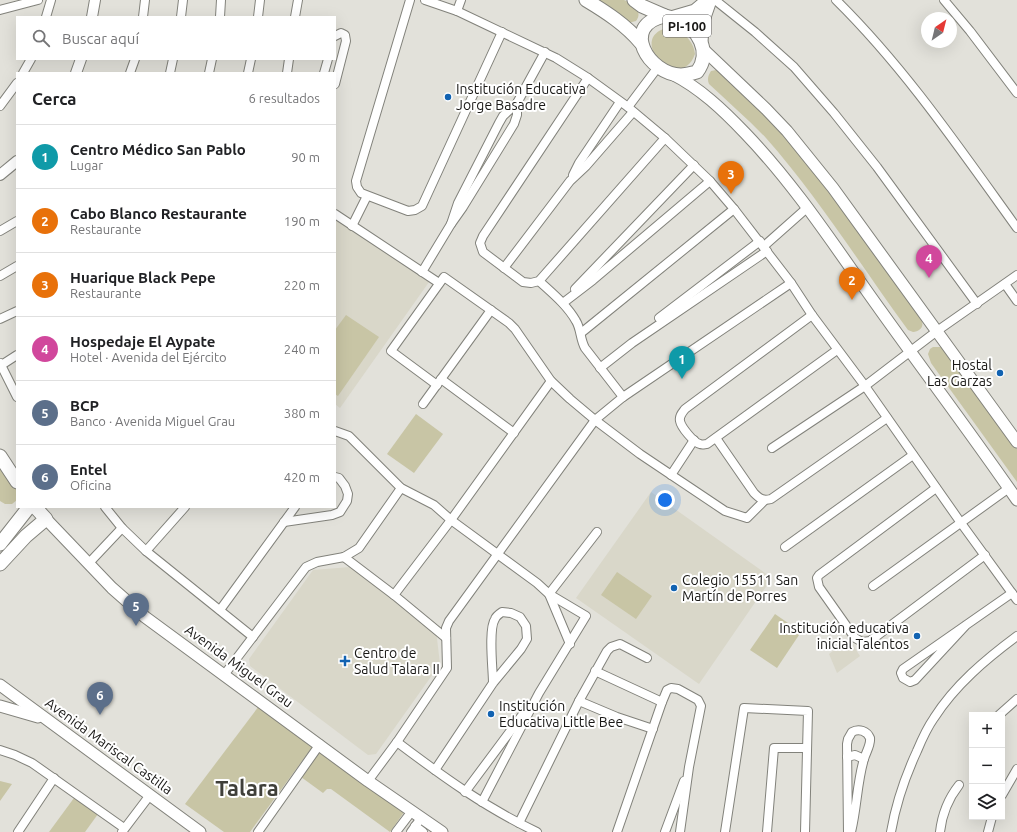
<!DOCTYPE html>
<html lang="es">
<head>
<meta charset="utf-8">
<style>
	body { margin:0; font-family:Ubuntu,sans-serif; background:#f2f2f2; color:#202124 }
	.controls { position:absolute; right:12px; bottom:12px; display:grid; overflow:hidden; border-radius:0px; box-shadow:0 4px 16px #0002 }
	.controls button { width:36px; height:36px; display:grid; place-items:center; padding:0; border:0; border-bottom:1px solid #e0e0e0; background:#fff; color:#202124; font:20px sans-serif }
	.compass { position:absolute; left:921px; top:12px; width:36px; height:36px; border-radius:50%; background:#fff; box-shadow:0 4px 16px #0002; rotate:35deg }
	.you { position:absolute; left:665px; top:500px; width:14px; height:14px; margin:-10px; border:3px solid #fff; border-radius:50%; background:#1a73e8; box-shadow:0 0 0 6px #1a73e833 }
	.badge { display:grid; place-items:center; width:26px; height:26px; border-radius:50%; background:#0f766e; color:#fff; font-size:13px; font-weight:700 }
	.pin { position:absolute; translate:-50% -33px; filter:drop-shadow(0 1px 2px #0008) }
	.pin::after { content:''; position:absolute; top:21px; width:14px; height:12px; background:inherit; clip-path:polygon(0 0,100% 0,50% 100%) }
	.list { margin:0; padding:0; list-style:none }
	h2 { display:flex; justify-content:space-between; align-items:center; height:52px; margin:0; padding:0 16px; font-size:17px }
	h2 small { font-size:13px; font-weight:400; color:#757577 }
	.list li { display:grid; grid-template-columns:26px 1fr auto; gap:12px; align-items:center; box-sizing:border-box; height:64px; padding:0 16px; border-top:1px solid #e0e0e0 }
	.list b { display:block; font-size:15px; white-space:nowrap }
	.list p { margin:0; font-size:13px; white-space:nowrap; color:#757577 }
	.list em { font-size:13px; font-style:normal; color:#757577 }
	.icon { flex:none; width:22px; height:22px; fill:none; stroke:currentColor; stroke-width:2; stroke-linecap:round; stroke-linejoin:round }
	.map { position:relative; flex:none; width:1017px; height:832px; overflow:hidden }
	.search { position:absolute; background:#fff; box-shadow:0 4px 16px #0002; left:16px; top:16px; width:320px; height:44px; display:flex; align-items:center; gap:10px; box-sizing:border-box; padding:0 14px; border-radius:0px; color:#757577; font-size:15px }
	.panel { position:absolute; background:#fff; box-shadow:0 4px 16px #0002; left:16px; top:72px; width:320px; height:436px; border-radius:0px }
	.map>svg:first-child { display:block }
	.built { fill:#d9d7c9 }
	.green { fill:#c8c5a5 }
	.lines { fill:none; stroke-linecap:round; stroke-linejoin:round }
	.minor-casing { stroke:#82827b; stroke-width:10 }
	.tertiary-casing { stroke:#82827b; stroke-width:12 }
	.secondary-casing { stroke:#82827b; stroke-width:13 }
	.primary-casing { stroke:#82827b; stroke-width:15 }
	.minor { stroke:#fff; stroke-width:8 }
	.tertiary { stroke:#fff; stroke-width:10 }
	.secondary { stroke:#fff; stroke-width:11 }
	.primary { stroke:#fff; stroke-width:13 }
	.poi-dot { fill:#1162b1; stroke:#fff; stroke-width:1.5 }
	.labels { text-anchor:middle; dominant-baseline:central; stroke-width:4; stroke-linejoin:round; paint-order:stroke }
	.shield { fill:#fff; stroke:#5e5d5c; stroke-width:1 }
	.shield-label { font-size:13px; font-weight:bold; fill:#191816 }
	.poi-label { font-size:14px; fill:#191816; stroke:#fff; text-anchor:start }
	.street-label { font-size:14px; fill:#191816; stroke:#fff }
	.town-label { font-size:22px; font-weight:bold; fill:#3f3f39; stroke:#fff }
</style>
</head>
<body>
<div class="map">
<svg width="1017" height="832" viewBox="0 0 1017 832">
	<rect width="100%" height="100%" fill="#e2e1da"/>
	<g class="built">
		<polygon points="335,215 429,282 340,408 335,404"/>
		<polygon points="651,492 772,578 699,684 576,598"/>
		<polygon points="350,567 436,630 440,664 376,754 368,755 250,666 249,659 313,570"/>
		<polygon points="849,639 860,656 837,673 829,654"/>
	</g>
	<g class="green">
		<path d="M595,0C602,0 617,0 624,0C634,3 643,12 636,21L628,23Z"/>
		<path d="M666,28C681,29 693,39 695,54C680,95 626,40 666,28Z"/>
		<path d="M716,70L720,71L775,125L799,153L866,242L921,319C925,327 920,331 913,332L908,330C861,266 819,198 766,138C748,119 728,102 709,84C707,79 708,76 711,71Z"/>
		<polygon points="346,315 379,337 338,396 335,394 335,330"/>
		<polygon points="933,347 941,347 944,349 1017,449 1017,482 931,363 928,354 930,349"/>
		<polygon points="416,414 443,434 414,473 387,454"/>
		<polygon points="0,462 17,482 17,500 12,504 5,504 0,501"/>
		<polygon points="617,572 652,596 636,619 601,595"/>
		<polygon points="775,614 801,632 777,668 750,650"/>
		<polygon points="265,698 316,742 250,832 224,832 185,804"/>
		<polygon points="324,751 407,808 390,832 331,789 327,789 323,793 301,777 318,754"/>
		<polygon points="0,781 12,784 0,801"/>
		<polygon points="74,798 98,814 85,832 49,832"/>
	</g>
	<g class="lines">
		<g class="minor-casing">
			<g id="minor">
				<polyline points="410,0 356,181 357,187 361,193 408,211 415,210 422,206 502,32"/>
				<polyline points="425,0 457,11 556,58 588,78 628,107 665,138 710,181 734,209 791,283 812,315 865,386 961,523 1017,600"/>
				<polyline points="715,0 755,32 794,67 834,113 877,167 977,304"/>
				<path d="M836,0C905,68 960,149 1017,228"/>
				<polyline points="944,0 970,31 1017,93"/>
				<polyline points="0,10 38,0"/>
				<polyline points="457,11 461,0"/>
				<polyline points="46,17 51,0"/>
				<polyline points="143,17 145,0"/>
				<polyline points="181,17 183,0"/>
				<polyline points="220,17 221,0"/>
				<polyline points="258,17 260,0"/>
				<polyline points="295,17 298,0"/>
				<polyline points="335,36 341,33 345,35 346,41 335,84"/>
				<polyline points="23,73 31,59"/>
				<polyline points="130,73 135,59"/>
				<polyline points="170,73 173,59"/>
				<polyline points="209,73 212,59"/>
				<polyline points="248,73 251,59"/>
				<polyline points="287,73 289,59"/>
				<polyline points="324,73 328,59"/>
				<polyline points="588,78 483,236 480,243 483,252 523,282 531,283 539,281 665,138"/>
				<polyline points="0,106 17,83"/>
				<polyline points="628,107 658,67"/>
				<polyline points="573,175 579,163 620,102"/>
				<polyline points="335,214 439,283"/>
				<polyline points="451,224 458,203 499,123 503,116 517,103 545,52"/>
				<polyline points="352,226 367,196"/>
				<polyline points="0,231 17,221"/>
				<polyline points="764,246 808,207"/>
				<polyline points="504,268 570,181 586,166 633,112"/>
				<polyline points="422,272 451,224 463,207 514,124 517,115 517,103"/>
				<polyline points="0,276 17,266"/>
				<path d="M539,281C552,293 567,305 576,321C581,329 580,339 585,348L623,397"/>
				<polyline points="1005,284 1017,301"/>
				<polyline points="575,289 694,165"/>
				<polyline points="563,303 593,280 710,181"/>
				<path d="M812,315L685,409C682,413 679,416 680,421C681,427 694,443 700,444C702,445 705,444 707,444L837,350"/>
				<polyline points="659,318 760,241"/>
				<polyline points="0,319 17,311"/>
				<polyline points="581,333 734,209"/>
				<polyline points="0,363 17,397"/>
				<polyline points="0,366 17,355"/>
				<polyline points="600,368 632,343 767,251"/>
				<polyline points="441,379 514,433"/>
				<polyline points="437,385 391,351 444,277 509,323 515,329 551,381 570,399 595,420 640,454 725,511 747,518 764,501"/>
				<polyline points="423,404 491,310"/>
				<polyline points="335,431 349,436 401,488 434,505 451,520 537,583 549,594 586,616 539,693 482,802"/>
				<path d="M716,438L754,493C760,499 763,501 771,499L887,418"/>
				<polyline points="772,448 865,386 937,331 1017,275"/>
				<polyline points="671,475 694,440"/>
				<polyline points="936,488 819,575 817,578 819,587 855,638 862,642 870,641 985,555"/>
				<polyline points="105,507 122,528 146,551 253,637"/>
				<polyline points="284,522 332,515 340,512 347,501 348,494 345,486 339,478 335,477"/>
				<polyline points="785,547 913,455"/>
				<polyline points="146,551 185,507"/>
				<polyline points="344,557 394,595 446,638"/>
				<polyline points="89,563 122,528"/>
				<polyline points="873,586 1009,488"/>
				<polyline points="394,595 451,520 551,381"/>
				<polyline points="220,610 295,507"/>
				<polyline points="966,625 915,680 910,682 903,678 901,673 903,669 1012,593"/>
				<polyline points="570,644 549,594 597,532"/>
				<polyline points="595,671 662,702"/>
				<polyline points="224,675 306,567 317,562 344,557 359,548 401,488"/>
				<polyline points="579,701 617,717 653,729"/>
				<polyline points="999,715 1017,699"/>
				<path d="M397,742C442,776 486,808 537,832"/>
				<polyline points="0,750 15,755 32,763 124,828"/>
				<polyline points="847,757 855,755 864,759"/>
				<path d="M435,770L493,683L521,649L527,639L526,626L520,617L511,613L502,612C499,614 496,616 495,619C488,629 493,670 493,683"/>
				<polyline points="368,781 397,742 447,668 446,628 449,621 595,420 623,397 791,283"/>
				<polyline points="465,792 526,710"/>
				<polyline points="1002,795 1017,769"/>
				<polyline points="519,823 579,701 607,651 611,647 620,644 647,658"/>
				<polyline points="415,826 423,832"/>
				<polyline points="18,832 54,778"/>
				<polyline points="122,832 150,795"/>
				<polyline points="258,832 320,744"/>
				<polyline points="396,832 412,811"/>
				<polyline points="411,832 421,818"/>
				<polyline points="617,832 662,702 667,690 671,688 678,689 698,700 701,706 689,767 680,832"/>
				<polyline points="665,832 684,781"/>
				<polyline points="725,832 744,708 808,711 805,832"/>
				<polyline points="767,832 774,748 806,748"/>
				<path d="M848,832L847,744L848,739L852,732C859,728 867,731 870,738C871,745 866,752 864,759C857,782 857,808 851,832"/>
				<path d="M891,832C896,803 905,777 917,751C922,739 927,728 934,718C955,685 986,659 1017,636"/>
				<path d="M940,832C942,814 948,799 959,785"/>
				<polyline points="988,832 992,817"/>
			</g>
		</g>
		<g class="tertiary-casing">
			<g id="tertiary">
				<polyline points="92,17 95,0"/>
				<polyline points="76,73 81,59"/>
				<polyline points="0,175 17,161"/>
			</g>
		</g>
		<g class="secondary-casing">
			<g id="secondary">
				<polyline points="704,50 766,109 787,131 833,188 1017,442"/>
				<path d="M672,74C700,88 723,110 745,133C797,187 837,250 881,311C926,374 973,436 1017,500"/>
				<polyline points="46,519 112,588 145,617 368,781 442,832"/>
				<polyline points="0,685 200,832"/>
				<polyline points="0,706 38,717"/>
			</g>
		</g>
		<g class="primary-casing">
			<g id="primary">
				<path d="M586,0C606,12 626,25 641,43"/>
				<polyline points="634,0 642,6 665,16"/>
				<path d="M665,16C669,17 673,18 677,19C698,28 712,52 697,72C692,73 686,75 681,75C649,75 619,25 665,16Z"/>
				<polyline points="671,18 695,11 708,0"/>
				<polyline points="701,41 703,20 710,0"/>
				<polyline points="0,456 17,482"/>
				<polyline points="0,544 29,507"/>
				<polyline points="0,564 26,536 46,519 35,507"/>
			</g>
		</g>
		<use href="#minor" class="minor"/>
		<use href="#tertiary" class="tertiary"/>
		<use href="#secondary" class="secondary"/>
		<use href="#primary" class="primary"/>
	</g>
	<g class="poi-dot">
		<circle cx="448" cy="97" r="4"/>
		<circle cx="1000" cy="373" r="4"/>
		<circle cx="674" cy="588" r="4"/>
		<circle cx="917" cy="636" r="4"/>
		<path d="M343 655h4v4h4v4h-4v4h-4v-4h-4v-4h4z"/>
		<circle cx="491" cy="714" r="4"/>
	</g>
	<g class="labels">
		<rect class="shield" x="663" y="15" width="48" height="22" rx="3"/>
		<g class="shield-label">
			<text x="687" y="26">PI-100</text>
		</g>
		<g class="poi-label">
			<text x="456" y="89">Institución Educativa<tspan x="456" dy="16">Jorge Basadre</tspan></text>
			<text x="992" y="365" text-anchor="end">Hostal<tspan x="992" dy="16">Las Garzas</tspan></text>
			<text x="682" y="580">Colegio 15511 San<tspan x="682" dy="16">Martín de Porres</tspan></text>
			<text x="909" y="628" text-anchor="end">Institución educativa<tspan x="909" dy="16">inicial Talentos</tspan></text>
			<text x="354" y="653">Centro de<tspan x="354" dy="16">Salud Talara II</tspan></text>
			<text x="499" y="706">Institución<tspan x="499" dy="16">Educativa Little Bee</tspan></text>
		</g>
		<g class="street-label">
			<text transform="translate(239 666) rotate(36)">Avenida Miguel Grau</text>
			<text transform="translate(109 746) rotate(36)">Avenida Mariscal Castilla</text>
		</g>
		<g class="town-label">
			<text x="247" y="787">Talara</text>
		</g>
	</g>
</svg>
<div class="controls">
<button>+</button>
<button>−</button>
<button><svg class="icon" aria-label="layers" viewBox="0 0 24 24"><path d="M12 4l9 5-9 5-9-5zM3 14l9 5 9-5"/></svg></button>
</div>
<svg class="compass" viewBox="-18 -18 36 36"><path d="M0-13l5 13h-10z" fill="#e53935"/><path d="M0 13l5-13h-10z" fill="#757577"/></svg>
<div class="you"></div>
<div class="pin badge" style="left:682px;top:379px;background:#0f9aa8">1</div>
<div class="pin badge" style="left:852px;top:300px;background:#e8710a">2</div>
<div class="pin badge" style="left:731px;top:194px;background:#e8710a">3</div>
<div class="pin badge" style="left:929px;top:278px;background:#d1479c">4</div>
<div class="pin badge" style="left:136px;top:626px;background:#5c6f8a">5</div>
<div class="pin badge" style="left:100px;top:715px;background:#5c6f8a">6</div>
<div class="search"><svg class="icon" aria-label="search" viewBox="0 0 24 24"><circle cx="10" cy="10" r="6"/><path d="M15 15l6 6"/></svg>Buscar aquí</div>
<section class="panel">
<h2>Cerca<small>6 resultados</small></h2>
<ul class="list">
<li><span class="badge" style="background:#0f9aa8">1</span><div><b>Centro Médico San Pablo</b><p>Lugar</p></div><em>90 m</em></li>
<li><span class="badge" style="background:#e8710a">2</span><div><b>Cabo Blanco Restaurante</b><p>Restaurante</p></div><em>190 m</em></li>
<li><span class="badge" style="background:#e8710a">3</span><div><b>Huarique Black Pepe</b><p>Restaurante</p></div><em>220 m</em></li>
<li><span class="badge" style="background:#d1479c">4</span><div><b>Hospedaje El Aypate</b><p>Hotel · Avenida del Ejército</p></div><em>240 m</em></li>
<li><span class="badge" style="background:#5c6f8a">5</span><div><b>BCP</b><p>Banco · Avenida Miguel Grau</p></div><em>380 m</em></li>
<li><span class="badge" style="background:#5c6f8a">6</span><div><b>Entel</b><p>Oficina</p></div><em>420 m</em></li>
</ul>
</section>
</div>
</body>
</html>
